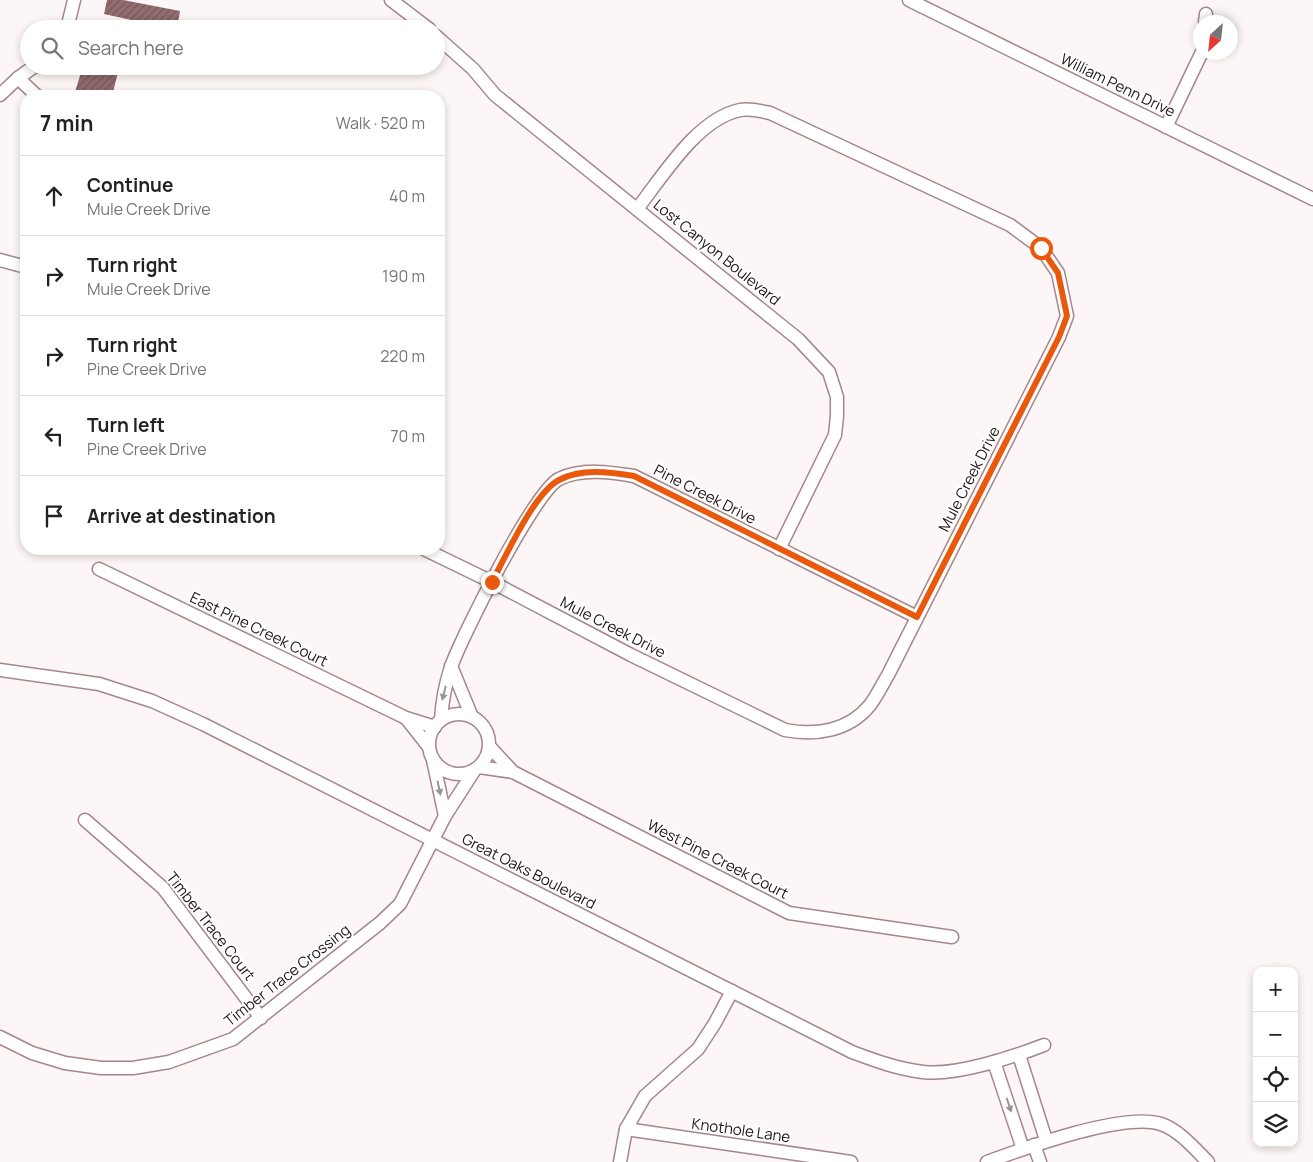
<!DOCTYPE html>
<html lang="en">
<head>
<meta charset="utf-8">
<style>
	body { margin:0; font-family:Manrope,sans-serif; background:#f6f6f6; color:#222 }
	.controls { position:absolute; right:15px; bottom:15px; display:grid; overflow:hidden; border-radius:10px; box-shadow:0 2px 8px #0003 }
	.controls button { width:45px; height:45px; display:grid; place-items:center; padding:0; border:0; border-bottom:1px solid #e0e0e0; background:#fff; color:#222; font:25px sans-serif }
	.compass { position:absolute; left:1193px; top:15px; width:45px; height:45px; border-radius:50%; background:#fff; box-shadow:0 2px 8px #0003; rotate:207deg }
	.stop { position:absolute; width:15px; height:15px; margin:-11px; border:4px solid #ea580c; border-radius:50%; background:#fff }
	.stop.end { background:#ea580c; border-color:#fff; box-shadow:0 1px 5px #0008 }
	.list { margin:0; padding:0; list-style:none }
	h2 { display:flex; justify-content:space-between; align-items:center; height:65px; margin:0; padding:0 20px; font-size:21px }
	h2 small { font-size:16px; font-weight:400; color:#767676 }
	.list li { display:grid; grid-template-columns:32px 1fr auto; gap:15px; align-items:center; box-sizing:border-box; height:80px; padding:0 20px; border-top:1px solid #e0e0e0 }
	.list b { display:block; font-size:19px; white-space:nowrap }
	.list p { margin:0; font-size:16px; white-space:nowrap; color:#767676 }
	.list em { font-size:16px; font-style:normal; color:#767676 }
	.icon { flex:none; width:28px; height:28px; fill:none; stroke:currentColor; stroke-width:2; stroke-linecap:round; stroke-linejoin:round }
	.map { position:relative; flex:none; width:1313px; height:1162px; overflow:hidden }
	.search { position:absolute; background:#fff; box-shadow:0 2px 8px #0003; left:20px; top:20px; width:425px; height:55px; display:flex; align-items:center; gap:12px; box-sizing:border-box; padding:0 18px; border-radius:28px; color:#767676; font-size:19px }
	.panel { position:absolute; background:#fff; box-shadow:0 2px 8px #0003; left:20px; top:90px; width:425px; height:465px; border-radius:20px }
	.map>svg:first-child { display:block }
	.building { fill:url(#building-hatch) }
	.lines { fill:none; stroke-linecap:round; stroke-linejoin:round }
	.street-casing { stroke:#a6868a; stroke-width:15 }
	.street { stroke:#fff; stroke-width:12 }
	.oneway { fill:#9a9595 }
	.route { stroke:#ea580c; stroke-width:6 }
	.labels { text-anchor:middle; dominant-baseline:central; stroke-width:4; stroke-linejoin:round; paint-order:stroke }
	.street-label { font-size:15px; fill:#1f1314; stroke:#fff }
</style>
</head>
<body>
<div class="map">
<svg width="1313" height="1162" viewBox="0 0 1313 1162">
	<defs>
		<pattern id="building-hatch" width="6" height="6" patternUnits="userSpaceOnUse" patternTransform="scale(1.25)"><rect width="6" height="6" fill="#926c70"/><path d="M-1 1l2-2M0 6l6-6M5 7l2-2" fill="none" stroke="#77585b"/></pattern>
	</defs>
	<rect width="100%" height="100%" fill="#fdf6f7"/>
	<g class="building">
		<polygon points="107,0 123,0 180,11 177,29 144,26 145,23 104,14"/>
		<polygon points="83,66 119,68 112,96 87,96 75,92"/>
	</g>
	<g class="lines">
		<g class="street-casing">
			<g id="street">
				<polyline points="391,0 429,29"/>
				<polyline points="909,0 1313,199"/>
				<polyline points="1205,22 1206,14"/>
				<polyline points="67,29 74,0"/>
				<polyline points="436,36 473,69 495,95 798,339 829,372 837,397 837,416 835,435 779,549"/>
				<polyline points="18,78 37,96"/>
				<polyline points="0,95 18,78 35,66"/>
				<polyline points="1166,127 1202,52"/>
				<polyline points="0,260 26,267"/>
				<path d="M424,549L492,582L631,655L785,730C816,736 849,731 870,705C877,696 882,685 888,675L1059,337L1067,316L1058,273L1041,248L1010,225L770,113C761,111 750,108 740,110C697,119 663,176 637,209"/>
				<polyline points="99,569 406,718 435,727"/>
				<polyline points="451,666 472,717"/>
				<path d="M0,670L99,684L152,701L203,724L852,1052C876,1061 898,1069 923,1072C956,1076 1013,1057 1044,1045"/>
				<circle cx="459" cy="744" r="30"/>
				<polyline points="406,718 429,747"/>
				<path d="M441,720C442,702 445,685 451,667C462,636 534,492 559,479C582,468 610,472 634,476L917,617"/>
				<polyline points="490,747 513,772"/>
				<polyline points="433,760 445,816"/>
				<polyline points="479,767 513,772 789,913 952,937"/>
				<polyline points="85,820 163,888 261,1018"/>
				<polyline points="0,1037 32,1053 65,1063 101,1068 133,1068 169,1062 233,1039 380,923 400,904 445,816 474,771"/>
				<polyline points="1019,1055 1046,1140"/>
				<polyline points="994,1062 1023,1149"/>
				<polyline points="626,1129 851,1162"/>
				<polyline points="1034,1145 1040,1162"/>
				<polyline points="620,1162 626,1129 645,1096 698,1049 715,1023 732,991"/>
				<path d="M987,1162C1025,1148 1123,1112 1161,1124C1179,1130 1195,1149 1208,1162"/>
			</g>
		</g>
		<use href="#street" class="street"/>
	</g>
	<defs><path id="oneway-solid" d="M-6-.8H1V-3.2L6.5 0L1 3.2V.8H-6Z" transform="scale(1.25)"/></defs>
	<g class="oneway">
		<use href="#oneway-solid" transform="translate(444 693) rotate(104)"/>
		<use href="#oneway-solid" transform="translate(439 788) rotate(78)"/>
		<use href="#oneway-solid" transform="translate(1009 1105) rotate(72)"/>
	</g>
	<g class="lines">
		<path class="route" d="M492,582C506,556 534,493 559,480C581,468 610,472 634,476L917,617L1059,337L1067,316L1066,311L1058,273L1041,248"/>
	</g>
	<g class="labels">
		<g class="street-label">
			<text transform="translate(1118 85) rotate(26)">William Penn Drive</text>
			<text transform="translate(717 252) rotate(39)">Lost Canyon Boulevard</text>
			<text transform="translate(969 479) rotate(-63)">Mule Creek Drive</text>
			<text transform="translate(705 494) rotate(27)">Pine Creek Drive</text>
			<text transform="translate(613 627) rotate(27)">Mule Creek Drive</text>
			<text transform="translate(259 629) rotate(26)">East Pine Creek Court</text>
			<text transform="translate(718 859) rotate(27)">West Pine Creek Court</text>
			<text transform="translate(529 871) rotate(27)">Great Oaks Boulevard</text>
			<text transform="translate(211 926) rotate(52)">Timber Trace Court</text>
			<text transform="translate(287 975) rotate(-38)">Timber Trace Crossing</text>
			<text transform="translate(741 1130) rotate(8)">Knothole Lane</text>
		</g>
	</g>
</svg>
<div class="controls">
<button>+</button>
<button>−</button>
<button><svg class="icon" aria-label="locate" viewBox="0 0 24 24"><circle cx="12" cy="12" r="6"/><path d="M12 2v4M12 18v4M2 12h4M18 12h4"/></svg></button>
<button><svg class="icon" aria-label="layers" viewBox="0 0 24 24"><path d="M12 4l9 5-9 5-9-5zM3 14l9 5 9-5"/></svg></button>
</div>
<svg class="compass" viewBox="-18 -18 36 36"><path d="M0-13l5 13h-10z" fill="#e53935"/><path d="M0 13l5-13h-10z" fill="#767676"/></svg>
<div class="stop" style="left:1041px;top:248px"></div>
<div class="stop end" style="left:492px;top:582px"></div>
<div class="search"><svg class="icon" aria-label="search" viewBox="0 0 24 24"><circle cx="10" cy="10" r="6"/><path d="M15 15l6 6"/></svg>Search here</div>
<section class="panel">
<h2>7 min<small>Walk · 520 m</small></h2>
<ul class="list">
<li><svg class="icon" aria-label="ahead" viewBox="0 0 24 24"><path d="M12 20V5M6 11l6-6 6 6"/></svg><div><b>Continue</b><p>Mule Creek Drive</p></div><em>40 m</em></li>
<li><svg class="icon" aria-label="right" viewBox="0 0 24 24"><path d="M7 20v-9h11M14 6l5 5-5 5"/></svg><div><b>Turn right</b><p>Mule Creek Drive</p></div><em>190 m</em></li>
<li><svg class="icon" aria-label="right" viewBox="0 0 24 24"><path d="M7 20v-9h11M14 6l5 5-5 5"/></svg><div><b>Turn right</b><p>Pine Creek Drive</p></div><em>220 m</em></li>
<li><svg class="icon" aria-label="left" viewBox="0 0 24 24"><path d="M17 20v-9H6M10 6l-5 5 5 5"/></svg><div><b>Turn left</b><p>Pine Creek Drive</p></div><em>70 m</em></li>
<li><svg class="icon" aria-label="arrive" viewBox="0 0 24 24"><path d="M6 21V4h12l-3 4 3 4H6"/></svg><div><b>Arrive at destination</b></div></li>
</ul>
</section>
</div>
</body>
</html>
